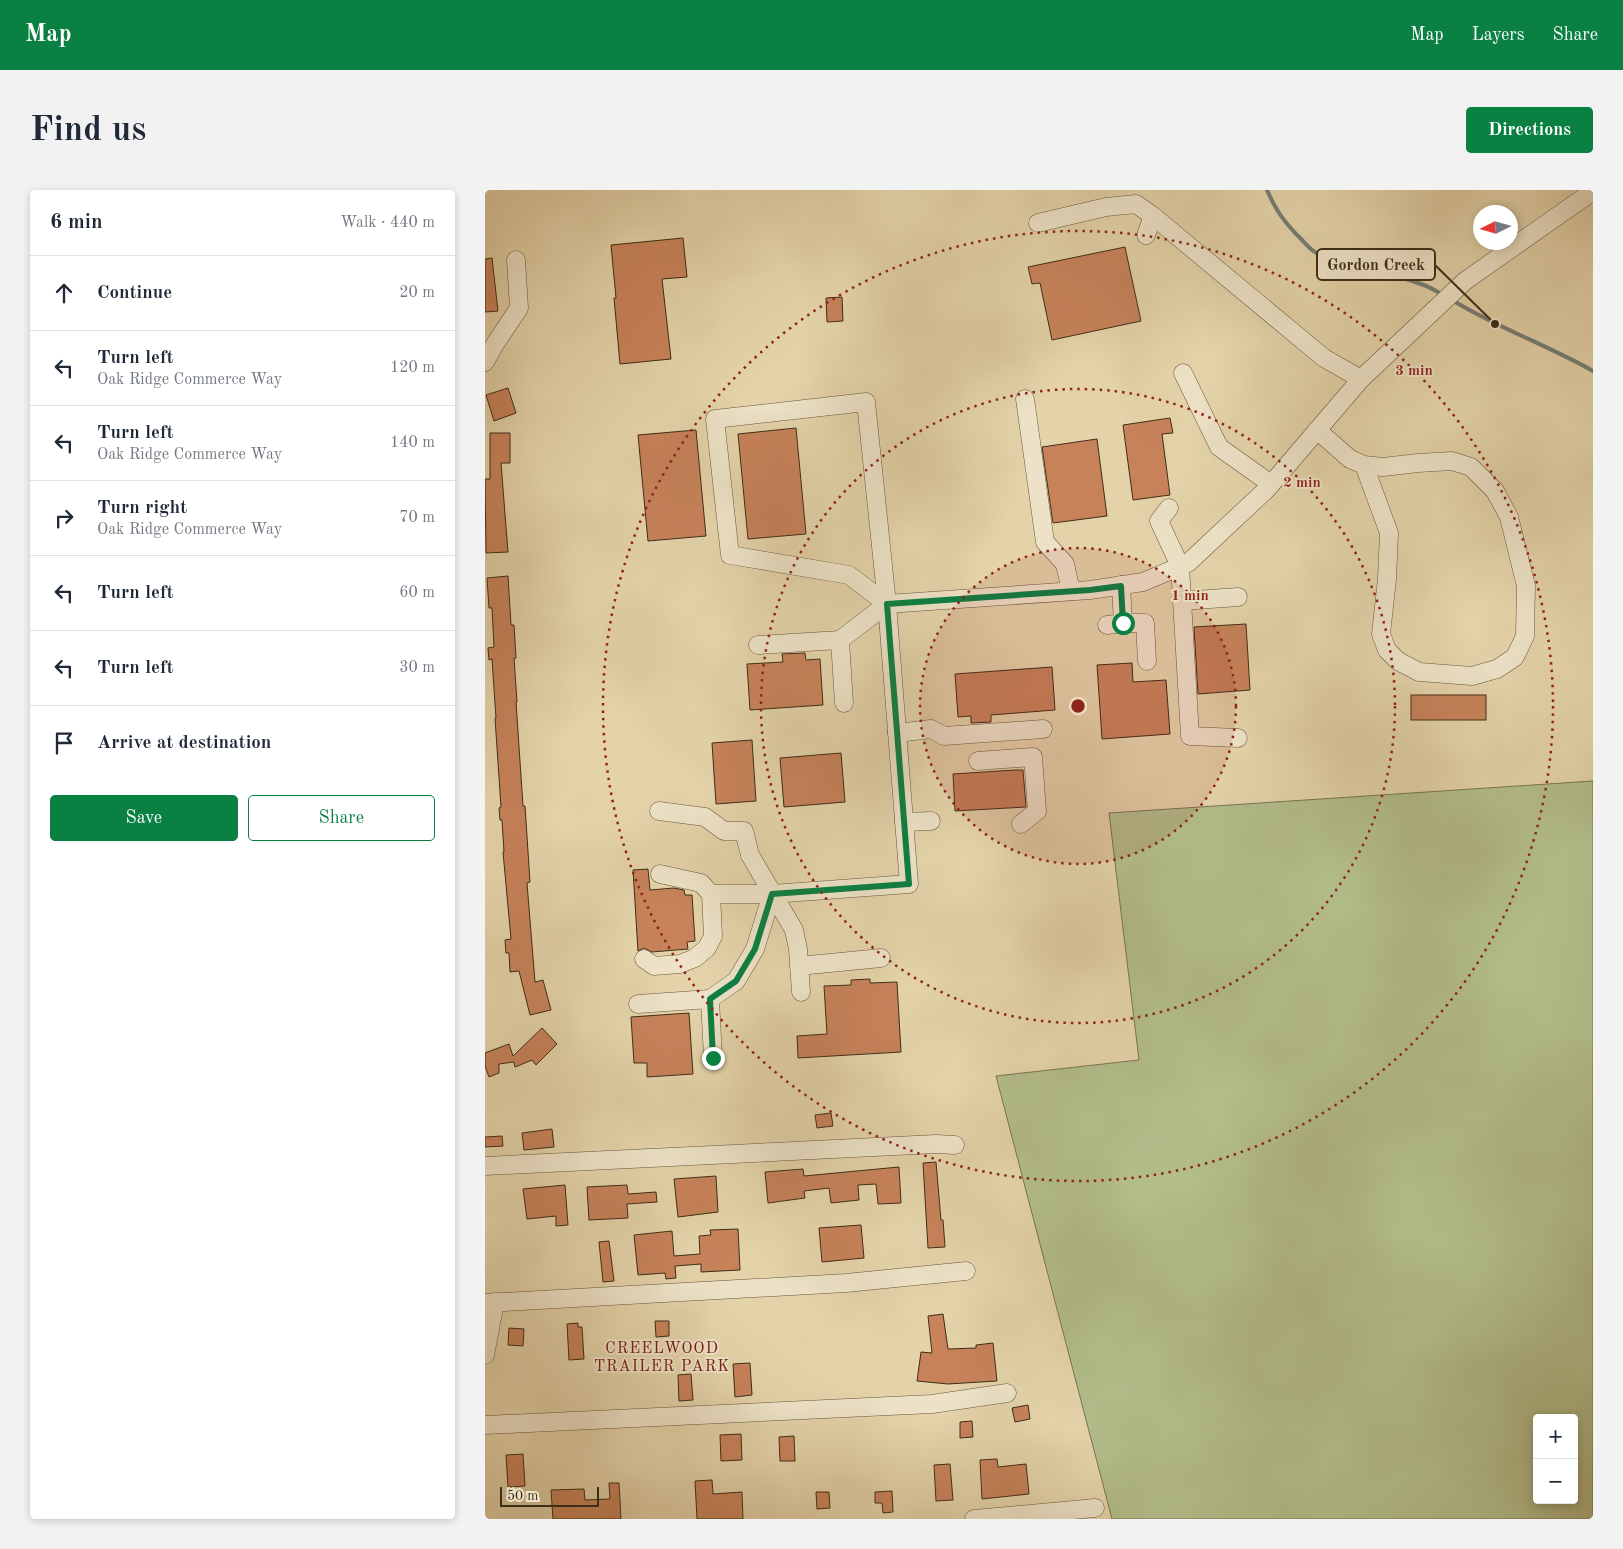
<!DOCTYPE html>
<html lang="en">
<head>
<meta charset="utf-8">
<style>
	body { margin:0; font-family:"Old Standard TT",serif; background:#f2f2f3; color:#1f2937 }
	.controls { position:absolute; right:15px; bottom:15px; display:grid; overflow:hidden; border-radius:5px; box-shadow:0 2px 8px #0003 }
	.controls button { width:45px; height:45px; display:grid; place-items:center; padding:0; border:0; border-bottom:1px solid #e0e1e3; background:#fff; color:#1f2937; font:25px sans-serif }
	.compass { position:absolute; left:988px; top:15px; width:45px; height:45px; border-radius:50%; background:#fff; box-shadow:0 2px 8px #0003; rotate:265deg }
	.scale { position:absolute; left:15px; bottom:12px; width:99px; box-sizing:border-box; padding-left:5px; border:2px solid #3e2d18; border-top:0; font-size:14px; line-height:18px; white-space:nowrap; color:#3e2d18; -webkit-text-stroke:4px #ede2c7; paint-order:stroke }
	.stop { position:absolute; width:15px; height:15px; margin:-11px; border:4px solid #0b8043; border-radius:50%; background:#fff }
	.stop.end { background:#0b8043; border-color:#fff; box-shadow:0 1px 5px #0008 }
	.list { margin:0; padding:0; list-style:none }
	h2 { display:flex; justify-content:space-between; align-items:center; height:65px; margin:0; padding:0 20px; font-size:21px }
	h2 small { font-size:16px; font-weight:400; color:#747a83 }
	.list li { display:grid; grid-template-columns:32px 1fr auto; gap:15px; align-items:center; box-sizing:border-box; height:75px; padding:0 20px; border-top:1px solid #e0e1e3 }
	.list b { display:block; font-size:19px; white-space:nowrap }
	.list p { margin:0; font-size:16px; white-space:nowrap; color:#747a83 }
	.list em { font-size:16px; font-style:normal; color:#747a83 }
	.actions { display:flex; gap:10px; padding:15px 20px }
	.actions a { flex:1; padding:11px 0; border:1px solid #0b8043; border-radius:5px; text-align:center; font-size:18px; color:#0b8043 }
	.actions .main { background:#0b8043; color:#fff }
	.icon { flex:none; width:28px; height:28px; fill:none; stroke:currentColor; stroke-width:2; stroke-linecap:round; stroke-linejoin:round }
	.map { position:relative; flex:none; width:1108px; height:1329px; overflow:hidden; border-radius:5px }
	header { display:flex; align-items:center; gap:30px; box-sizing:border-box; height:70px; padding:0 25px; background:#0b8043; color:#fff }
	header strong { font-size:24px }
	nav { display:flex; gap:28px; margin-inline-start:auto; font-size:18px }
	.intro { display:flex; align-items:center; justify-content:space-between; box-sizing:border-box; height:120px; padding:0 30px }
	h1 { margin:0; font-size:35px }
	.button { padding:12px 22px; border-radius:5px; background:#0b8043; color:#fff; font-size:18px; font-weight:700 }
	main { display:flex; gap:30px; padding:0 30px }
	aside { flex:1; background:#fff; border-radius:5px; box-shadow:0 2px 8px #0003 }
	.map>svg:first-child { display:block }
	.green { fill:#b2bd8a; stroke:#787551; fill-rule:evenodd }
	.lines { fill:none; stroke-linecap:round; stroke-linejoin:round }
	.stream { stroke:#757f75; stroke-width:4 }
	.building { fill:#c7825a; stroke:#3e2d18 }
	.minor-casing { stroke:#68563c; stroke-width:19 }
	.minor { stroke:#ede2c7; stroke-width:18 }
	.route { stroke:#0b8043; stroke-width:6 }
	.ring { fill:none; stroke:#8f2418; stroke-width:2.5; stroke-dasharray:2.5 5 }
	.labels { text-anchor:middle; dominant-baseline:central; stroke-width:4; stroke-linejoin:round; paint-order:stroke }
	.neighbourhood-label { font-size:16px; letter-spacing:1px; fill:#7a1f14; stroke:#ede2c7 }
	.centre { fill:#8f2418; stroke:#ede2c7; stroke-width:2.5 }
	.ring-label { font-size:15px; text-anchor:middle; font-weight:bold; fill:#8f2418; stroke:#ede2c7; stroke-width:4; stroke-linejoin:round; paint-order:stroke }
	.leader { fill:none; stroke:#3e2d18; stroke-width:2 }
	.callout-dot { fill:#3e2d18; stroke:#ede2c7; stroke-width:2 }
	.callout { fill:#ede2c7; stroke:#3e2d18; stroke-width:2 }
	.callout-label { font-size:16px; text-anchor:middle; font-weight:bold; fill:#3e2d18 }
</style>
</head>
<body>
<header>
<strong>Map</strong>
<nav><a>Map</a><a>Layers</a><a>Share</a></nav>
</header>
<div class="intro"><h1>Find us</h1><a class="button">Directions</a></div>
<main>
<aside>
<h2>6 min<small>Walk · 440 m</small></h2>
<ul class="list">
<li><svg class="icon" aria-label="ahead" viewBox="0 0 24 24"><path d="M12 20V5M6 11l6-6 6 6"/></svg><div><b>Continue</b></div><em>20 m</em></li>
<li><svg class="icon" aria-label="left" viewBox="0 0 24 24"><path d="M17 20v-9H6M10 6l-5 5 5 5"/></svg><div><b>Turn left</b><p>Oak Ridge Commerce Way</p></div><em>120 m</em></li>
<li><svg class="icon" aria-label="left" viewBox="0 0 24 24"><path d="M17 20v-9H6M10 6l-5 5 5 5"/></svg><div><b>Turn left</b><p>Oak Ridge Commerce Way</p></div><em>140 m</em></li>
<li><svg class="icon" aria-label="right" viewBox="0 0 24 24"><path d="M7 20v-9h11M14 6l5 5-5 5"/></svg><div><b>Turn right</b><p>Oak Ridge Commerce Way</p></div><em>70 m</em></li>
<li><svg class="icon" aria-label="left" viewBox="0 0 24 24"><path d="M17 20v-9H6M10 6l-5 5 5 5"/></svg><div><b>Turn left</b></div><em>60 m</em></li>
<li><svg class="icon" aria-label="left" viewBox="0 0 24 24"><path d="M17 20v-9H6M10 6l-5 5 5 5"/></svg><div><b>Turn left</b></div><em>30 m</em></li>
<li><svg class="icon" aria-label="arrive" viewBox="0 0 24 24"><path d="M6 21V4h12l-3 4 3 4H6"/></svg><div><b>Arrive at destination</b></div></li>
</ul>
<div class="actions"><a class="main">Save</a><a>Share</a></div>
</aside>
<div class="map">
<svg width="1108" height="1329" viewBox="0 0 1108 1329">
	<rect width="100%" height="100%" fill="#e4d3a9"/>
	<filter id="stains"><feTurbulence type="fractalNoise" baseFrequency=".004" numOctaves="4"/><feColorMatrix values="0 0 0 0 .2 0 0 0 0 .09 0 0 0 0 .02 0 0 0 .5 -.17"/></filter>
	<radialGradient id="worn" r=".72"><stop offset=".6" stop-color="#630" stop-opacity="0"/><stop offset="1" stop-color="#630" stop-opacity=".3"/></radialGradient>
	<path class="green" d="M1108,591V1329H627L511,886L654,870L624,623ZM1052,1228H1089V1310H1052Z"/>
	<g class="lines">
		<g class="stream">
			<path d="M782,0C791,21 800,33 816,49C821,54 825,59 830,62C846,72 866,77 884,82C910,88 929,88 953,102"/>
			<path d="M972,113C1016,139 1064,156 1108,181"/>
		</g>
	</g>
	<g class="building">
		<polygon points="198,48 202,87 177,89 186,169 135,174 129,108 131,108 126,55"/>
		<polygon points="640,57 656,131 567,150 555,93 547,94 543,77"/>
		<polygon points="7,68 13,121 0,122 0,69"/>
		<polygon points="357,107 358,131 342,132 341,108"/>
		<polygon points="23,198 31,223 9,231 1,205"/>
		<polygon points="685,228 688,243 677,244 685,305 648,310 638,235"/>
		<polygon points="311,238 321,344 263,349 253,244"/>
		<polygon points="211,240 221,346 163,351 153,245"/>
		<polygon points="5,243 25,243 25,273 16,273 23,362 1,363 0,289 5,289"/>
		<polygon points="612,249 622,326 568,333 557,257"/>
		<polygon points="23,386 26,435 29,435 31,468 29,468 32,512 31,512 38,616 40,616 45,692 42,693 50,792 58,790 66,820 45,825 34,781 25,782 24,763 21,763 20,750 26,749 18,662 19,662 17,630 15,630 14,618 16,617 10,528 11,528 7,469 4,470 3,458 9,457 7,418 4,418 2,388"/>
		<polygon points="761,434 765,500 713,504 709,437"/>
		<polygon points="320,463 321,470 335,469 338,515 265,520 262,474 298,472 297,464"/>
		<polygon points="647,473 648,492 681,490 685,544 617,549 612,475"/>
		<polygon points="567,477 570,520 506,525 506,532 486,533 486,526 473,527 470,484"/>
		<rect x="926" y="505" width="75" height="25"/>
		<polygon points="267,550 271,611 231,614 227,553"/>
		<polygon points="356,563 360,612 299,617 295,568"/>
		<polygon points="530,580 538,580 541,617 470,621 468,584"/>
		<polygon points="163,679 165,700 189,698 199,700 200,705 207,705 210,751 202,752 203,759 167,762 159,758 153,761 148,680"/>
		<polygon points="385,789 385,793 412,792 416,862 313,868 312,846 342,844 339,796 366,795 366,790"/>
		<polygon points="204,823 208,884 162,887 162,873 149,873 146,827"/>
		<polygon points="57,838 72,854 51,875 47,870 30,877 29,872 14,874 14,883 4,887 0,876 0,863 24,854 28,866"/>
		<polygon points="346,923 348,936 332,938 330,925"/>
		<polygon points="67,939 69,957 39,960 37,943"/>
		<polygon points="17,946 18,956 0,957 0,947"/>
		<polygon points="451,972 456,1030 458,1030 460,1057 443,1058 438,973"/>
		<polygon points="414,977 416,1013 393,1014 391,994 373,995 374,1010 346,1013 344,998 319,1001 320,1008 283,1013 280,982 318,979 319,986"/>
		<polygon points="231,986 233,1022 193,1027 189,989"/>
		<polygon points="80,995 83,1035 71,1036 71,1026 42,1029 38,999"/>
		<polygon points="142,995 143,1004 171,1002 172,1012 142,1014 143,1028 104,1030 102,997"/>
		<polygon points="376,1035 379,1068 337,1072 334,1038"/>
		<polygon points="253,1039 255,1080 216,1082 216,1074 190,1076 191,1088 181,1089 180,1083 153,1085 149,1045 187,1041 189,1066 215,1064 214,1046 226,1045 225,1040"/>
		<polygon points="124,1051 129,1091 118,1092 114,1052"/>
		<polygon points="458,1124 463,1159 491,1158 491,1155 508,1153 512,1191 463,1194 432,1191 436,1162 447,1163 443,1126"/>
		<polygon points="170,1131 184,1131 184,1146 171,1147"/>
		<polygon points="93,1133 93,1137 97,1137 99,1169 84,1170 82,1134"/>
		<polygon points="24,1138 39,1139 38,1156 23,1155"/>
		<polygon points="265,1173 267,1205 250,1207 248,1174"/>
		<polygon points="206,1184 208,1210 194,1211 193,1185"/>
		<polygon points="543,1215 545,1229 530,1232 527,1218"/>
		<polygon points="487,1231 488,1247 475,1248 475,1232"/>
		<polygon points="256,1244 257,1270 236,1271 235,1245"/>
		<polygon points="309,1246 310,1271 295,1271 294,1247"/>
		<polygon points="38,1264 40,1296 23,1297 21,1265"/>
		<polygon points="512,1269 513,1277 541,1274 544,1304 497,1309 495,1270"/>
		<polygon points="465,1274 468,1310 451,1311 449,1275"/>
		<polygon points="227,1290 228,1304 257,1302 258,1329 212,1329 210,1291"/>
		<polygon points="124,1293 134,1293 136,1329 68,1329 66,1300 99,1299 100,1310 125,1309"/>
		<polygon points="407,1301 408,1322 398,1323 397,1313 390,1313 390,1302"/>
		<polygon points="331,1302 344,1302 345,1318 332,1319"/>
	</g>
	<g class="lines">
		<g class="minor-casing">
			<g id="minor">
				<polyline points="553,33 621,17 651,14 668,26 839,168 876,189"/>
				<polyline points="661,45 668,26"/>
				<polyline points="0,172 10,154 34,118 31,70"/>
				<polyline points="698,183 734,257 786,294"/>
				<polyline points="540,209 560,352 580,374 586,401"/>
				<polyline points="832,240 865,269 879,275 898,277 933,273 967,271 986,277 1010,301 1024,327 1041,396 1040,446 1030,467 1012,479 987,486 934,482 913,471 902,460 896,444 902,389 904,343 879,275"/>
				<polyline points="684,318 674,331 695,376 705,546 753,548"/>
				<polyline points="697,411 753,407"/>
				<polyline points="638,433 660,433 662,471"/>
				<polyline points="622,435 638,433 636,395"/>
				<polyline points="355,450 359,513"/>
				<polyline points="273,455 355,450 402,414 364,385 245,365 230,229 381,212 402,414"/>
				<polyline points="412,543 446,539 459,546 558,539"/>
				<polyline points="493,571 548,567 552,621 536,634"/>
				<polyline points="174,621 220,627 239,641 259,641 265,665 309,740 313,759 316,802"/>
				<polyline points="419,632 446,631"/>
				<polyline points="226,704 287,704 424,694 402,414 605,400 658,392 703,373 782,299 876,189 980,91 1108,1"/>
				<polyline points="159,769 169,776 195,774 210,768 222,758 228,746 226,704 216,693 175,684"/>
				<polyline points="314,776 396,768"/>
				<polyline points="225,809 251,791 270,759 287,704"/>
				<polyline points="153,814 225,809 228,868"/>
				<polyline points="0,976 451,954 470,955"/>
				<polyline points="0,1113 361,1093 481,1081"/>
				<polyline points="0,1165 10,1112"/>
				<polyline points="0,1235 447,1214 522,1203"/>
				<polyline points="489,1329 610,1318"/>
			</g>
		</g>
		<use href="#minor" class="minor"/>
	</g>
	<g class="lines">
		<polyline class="route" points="228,868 225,809 251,791 270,759 287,704 424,694 402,414 605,400 636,396 638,433"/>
	</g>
	<circle cx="593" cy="516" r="158" fill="#8f2418" fill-opacity=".12"/>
	<g class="ring">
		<circle cx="593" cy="516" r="158"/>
		<circle cx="593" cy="516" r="317"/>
		<circle cx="593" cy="516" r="475"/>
	</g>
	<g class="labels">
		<g class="neighbourhood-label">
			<text x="177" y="1159">CREELWOOD<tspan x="177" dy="18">TRAILER PARK</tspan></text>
		</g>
	</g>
	<circle cx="593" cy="516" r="8" class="centre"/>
	<g class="ring-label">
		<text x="929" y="185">3 min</text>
		<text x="817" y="297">2 min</text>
		<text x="705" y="410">1 min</text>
	</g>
	<path class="leader" d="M1010 134L950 75"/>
	<circle class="callout-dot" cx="1010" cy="134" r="5"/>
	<rect class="callout" x="832" y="59" width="118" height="31" rx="5"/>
	<g class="callout-label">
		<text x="891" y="80">Gordon Creek</text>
	</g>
	<rect width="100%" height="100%" filter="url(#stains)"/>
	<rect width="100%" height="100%" fill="url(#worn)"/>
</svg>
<div class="controls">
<button>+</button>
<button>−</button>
</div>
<svg class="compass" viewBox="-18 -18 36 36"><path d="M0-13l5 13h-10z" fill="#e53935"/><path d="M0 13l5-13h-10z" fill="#747a83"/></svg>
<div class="scale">50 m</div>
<div class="stop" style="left:638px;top:433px"></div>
<div class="stop end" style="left:228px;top:868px"></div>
</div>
</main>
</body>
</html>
